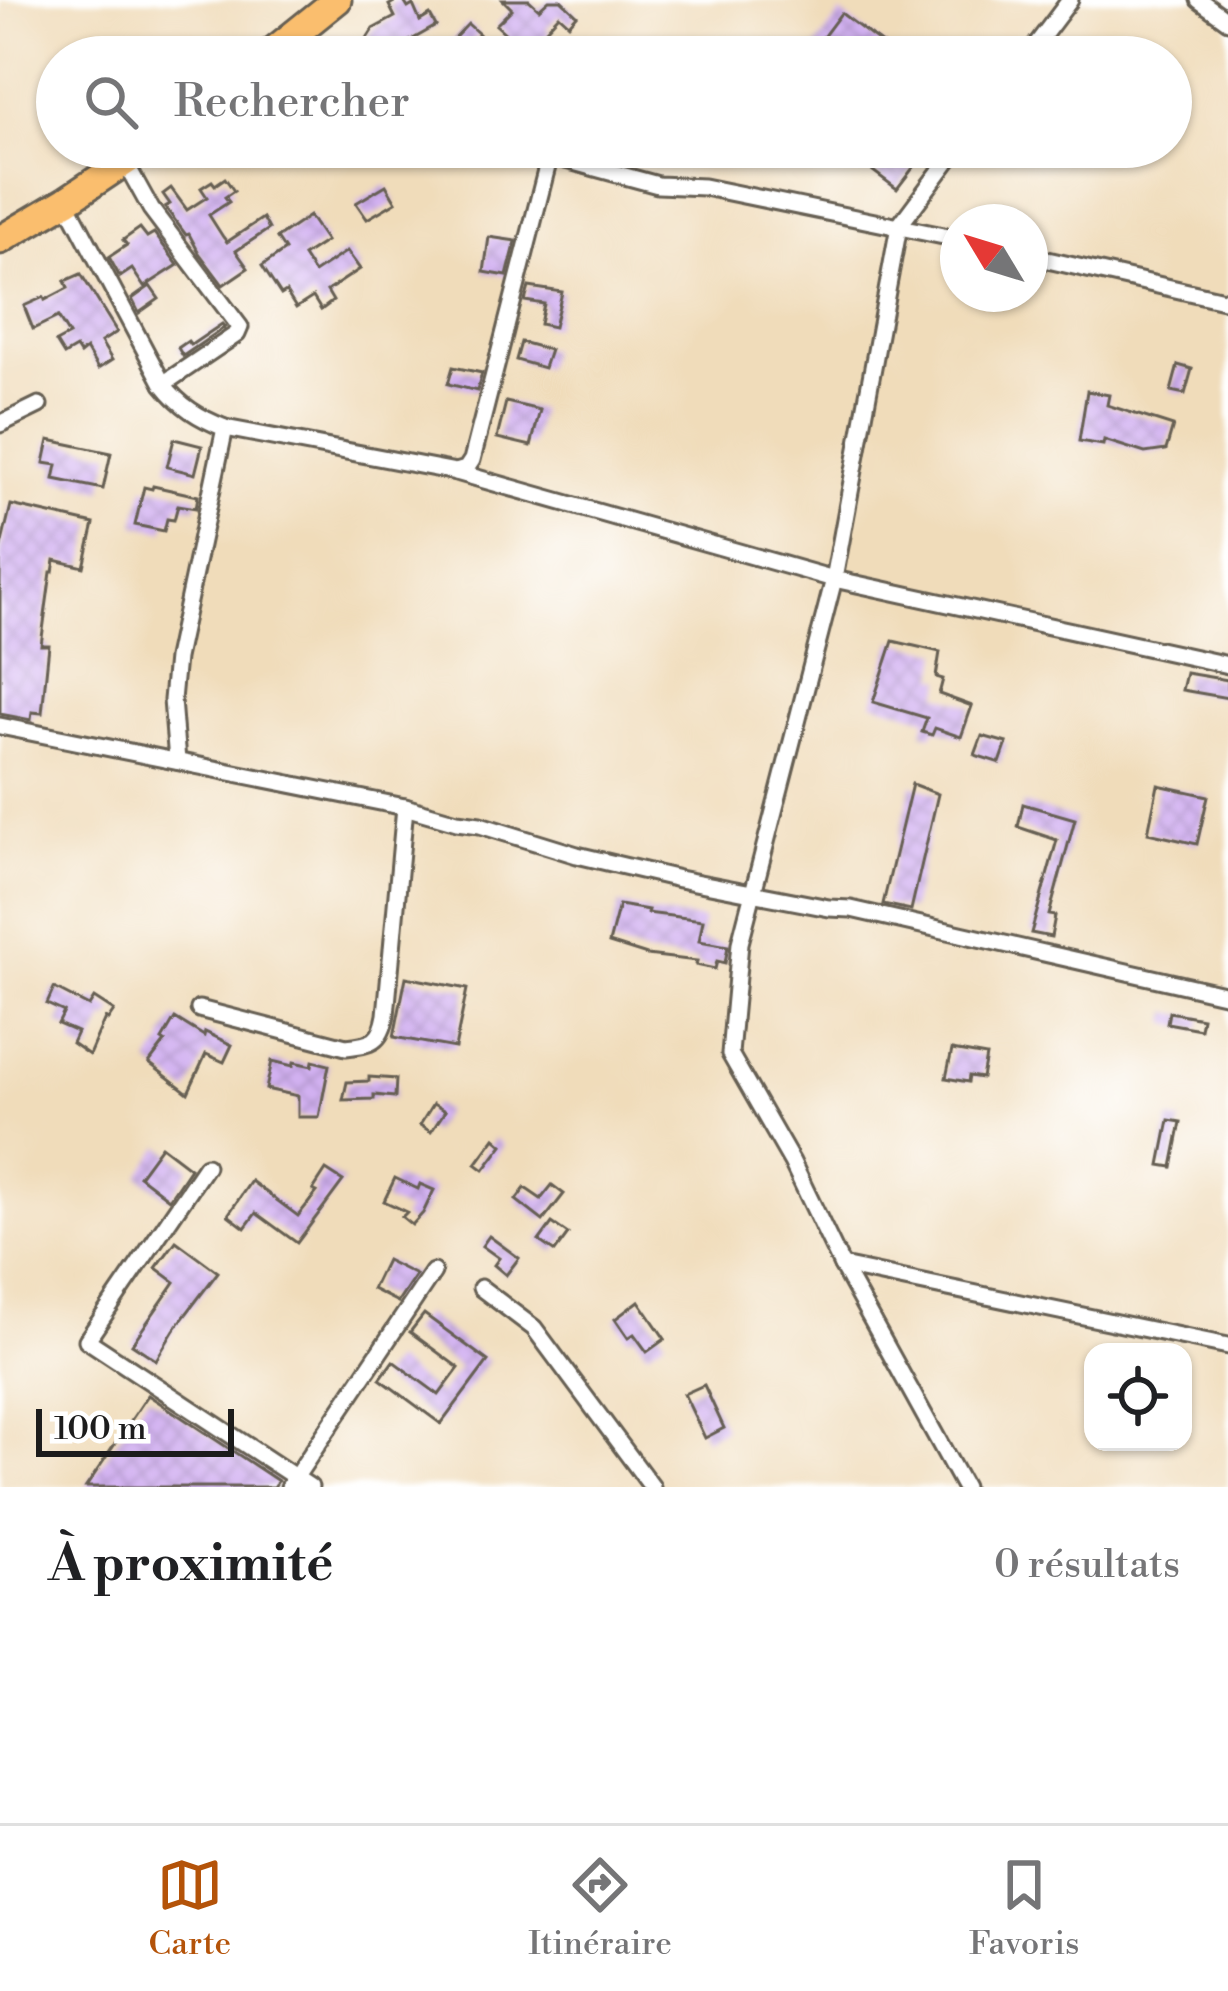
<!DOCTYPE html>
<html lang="fr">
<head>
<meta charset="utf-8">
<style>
	body { margin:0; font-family:"Libre Bodoni",serif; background:#f6f6f6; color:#202124 }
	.controls { position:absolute; right:36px; bottom:36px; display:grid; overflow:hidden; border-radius:24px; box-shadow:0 3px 9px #0004 }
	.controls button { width:108px; height:108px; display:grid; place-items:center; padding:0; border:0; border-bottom:3px solid #e0e0e0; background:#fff; color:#202124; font:60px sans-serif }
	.compass { position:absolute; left:940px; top:204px; width:108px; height:108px; border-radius:50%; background:#fff; box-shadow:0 3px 9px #0004; rotate:308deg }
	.scale { position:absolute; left:36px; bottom:30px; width:198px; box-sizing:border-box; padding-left:12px; border:6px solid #1c1c1c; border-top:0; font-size:33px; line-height:42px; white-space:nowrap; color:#1c1c1c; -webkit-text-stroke:9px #fff; paint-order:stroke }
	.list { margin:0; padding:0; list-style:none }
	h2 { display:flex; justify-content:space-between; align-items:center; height:156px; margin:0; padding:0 48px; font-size:51px }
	h2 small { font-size:39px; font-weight:400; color:#757577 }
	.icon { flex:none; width:66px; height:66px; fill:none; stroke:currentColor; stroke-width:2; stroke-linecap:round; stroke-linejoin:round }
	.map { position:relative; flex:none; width:1228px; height:1487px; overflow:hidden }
	.search { position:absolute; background:#fff; box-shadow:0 3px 9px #0004; left:36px; right:36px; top:36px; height:132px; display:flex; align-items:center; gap:30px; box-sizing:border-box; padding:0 42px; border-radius:66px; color:#757577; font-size:45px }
	.sheet { height:336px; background:#fff }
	nav { display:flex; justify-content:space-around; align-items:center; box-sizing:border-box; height:168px; border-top:3px solid #e0e0e0; background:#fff; font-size:33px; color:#757577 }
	nav a { display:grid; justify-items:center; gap:6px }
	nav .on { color:#b45309 }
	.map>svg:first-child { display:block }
	.building { fill:url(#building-cross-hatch) }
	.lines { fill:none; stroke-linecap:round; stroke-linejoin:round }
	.minor-casing { stroke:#665f53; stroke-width:21 }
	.trunk-casing { stroke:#665f53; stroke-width:33 }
	.minor { stroke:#fff; stroke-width:15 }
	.trunk { stroke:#fabe6e; stroke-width:27 }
</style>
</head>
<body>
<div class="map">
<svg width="1228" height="1487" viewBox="0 0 1228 1487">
	<defs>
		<pattern id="building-cross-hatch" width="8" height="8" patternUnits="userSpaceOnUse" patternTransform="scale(3)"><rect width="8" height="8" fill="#d2b1f1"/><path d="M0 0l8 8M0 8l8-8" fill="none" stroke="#b498ce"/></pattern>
	</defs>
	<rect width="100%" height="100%" fill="#fff"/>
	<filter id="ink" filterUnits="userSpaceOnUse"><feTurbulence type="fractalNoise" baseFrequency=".00833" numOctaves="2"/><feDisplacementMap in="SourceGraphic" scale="24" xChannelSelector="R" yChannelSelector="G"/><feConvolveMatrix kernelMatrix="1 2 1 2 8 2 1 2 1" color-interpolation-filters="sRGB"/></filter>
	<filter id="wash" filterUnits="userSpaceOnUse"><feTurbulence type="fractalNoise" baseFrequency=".004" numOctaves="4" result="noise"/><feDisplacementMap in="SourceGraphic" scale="48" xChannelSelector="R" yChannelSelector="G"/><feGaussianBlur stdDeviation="2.7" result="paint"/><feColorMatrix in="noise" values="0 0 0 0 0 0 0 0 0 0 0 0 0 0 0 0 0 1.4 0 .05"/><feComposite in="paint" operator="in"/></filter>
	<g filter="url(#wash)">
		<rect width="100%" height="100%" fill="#f0dcba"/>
		<g id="blocks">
			<g class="building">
				<polygon points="398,0 403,0 408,8 413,5 420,21 430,15 436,26 399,47 412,57 394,57 379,45 376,49 366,40 373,29 395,17 389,5"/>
				<polygon points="503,0 529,0 539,9 549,0 561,0 577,15 569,24 559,15 546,29 550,33 530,54 528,52 523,57 510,57 497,45 507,35 496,25 512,9"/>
				<polygon points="841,13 899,57 808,57"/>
				<polygon points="468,24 479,34 458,57 436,57"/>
				<polygon points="841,147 929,147 897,189"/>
				<polygon points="225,178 234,191 225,197 229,202 209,215 223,237 227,242 263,218 269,229 236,251 248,268 223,285 199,253 189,234 186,235 165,207 170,204 163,194 171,188 187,210 207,197 201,188 212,181 215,185"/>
				<polygon points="386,185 396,202 367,219 356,203"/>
				<polygon points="309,216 326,241 303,256 314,273 347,251 360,269 327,291 333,301 321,310 313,297 296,308 286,292 281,295 262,266 285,250 277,238"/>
				<polygon points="140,228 147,237 154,233 178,265 144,287 132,269 120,277 109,257 127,245 123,240"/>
				<polygon points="489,237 516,241 507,276 484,272"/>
				<polygon points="81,274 117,332 101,342 112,360 98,369 86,349 80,354 76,348 64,355 56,342 69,335 58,317 33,329 24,306 44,297 45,300 68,288 65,281"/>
				<polygon points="150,286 159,299 139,313 132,299"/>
				<polygon points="529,287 562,292 554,327 540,324 544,304 525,301"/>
				<polygon points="222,324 225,327 183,356 178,348 188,341 191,345"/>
				<polygon points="521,342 550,350 544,368 516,360"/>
				<polygon points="1178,365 1192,369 1185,394 1171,391"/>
				<polygon points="453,367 482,373 477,391 448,384"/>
				<polygon points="1087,391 1109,395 1107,405 1173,426 1166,450 1145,453 1104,440 1103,445 1079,441"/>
				<polygon points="506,402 540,410 531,446 497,438"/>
				<polygon points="174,439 202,446 195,474 167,467"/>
				<polygon points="49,440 111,453 103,489 54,479 57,465 44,463"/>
				<polygon points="153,486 198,496 196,508 178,505 174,520 167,519 164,531 135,525 144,487 152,489"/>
				<polygon points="11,505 94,524 84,567 55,560 53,572 51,572 41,645 49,645 42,713 32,712 31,720 0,714 0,551"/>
				<polygon points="893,641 940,652 936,677 943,679 939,694 972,706 961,737 935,728 932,735 922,732 927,718 873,702"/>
				<polygon points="1186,673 1228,680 1228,698 1182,690"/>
				<polygon points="982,736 1007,743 1000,763 975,755"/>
				<polygon points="912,784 938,794 911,910 883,904"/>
				<polygon points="1158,785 1208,796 1197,844 1148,833"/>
				<polygon points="1023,804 1075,819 1049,915 1055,916 1051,937 1031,933 1057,840 1018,827"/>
				<polygon points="619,905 648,910 647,913 703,920 699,941 728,946 725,963 717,961 715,969 696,965 697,961 647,955 609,943"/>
				<polygon points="406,977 467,989 455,1048 394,1037"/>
				<polygon points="54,988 89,1006 94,998 114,1011 108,1020 105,1018 89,1055 72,1043 77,1032 58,1024 64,1012 47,1004"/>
				<polygon points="1169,1012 1202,1018 1200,1029 1167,1023"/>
				<polygon points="175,1018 204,1036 205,1032 232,1045 224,1062 206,1054 188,1093 149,1063 165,1042 162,1040"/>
				<polygon points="952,1050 986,1056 982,1078 969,1076 968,1082 946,1078"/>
				<polygon points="272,1061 293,1066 294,1062 312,1066 313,1061 329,1065 319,1117 298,1117 298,1096 266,1089"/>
				<polygon points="369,1077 396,1079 395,1097 374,1095 374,1099 343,1100 347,1082 369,1081"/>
				<polygon points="433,1104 445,1111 431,1132 420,1125"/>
				<polygon points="1169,1120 1181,1122 1172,1167 1160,1165"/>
				<polygon points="495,1138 503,1145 484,1170 476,1164"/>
				<polygon points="161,1146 190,1168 169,1199 139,1176"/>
				<polygon points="326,1170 343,1181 297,1243 256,1213 245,1228 228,1215 251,1181 298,1216 317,1192 313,1190"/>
				<polygon points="395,1178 418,1189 420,1184 434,1190 423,1213 412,1225 402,1217 407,1212 384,1201"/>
				<polygon points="552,1185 564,1194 543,1221 516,1200 525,1188 541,1199"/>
				<polygon points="552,1223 568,1234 555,1252 539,1241"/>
				<polygon points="489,1236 519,1258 506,1275 494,1265 499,1258 482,1246"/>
				<polygon points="176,1241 218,1272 174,1330 156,1360 132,1344 175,1282 156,1268"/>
				<polygon points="386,1260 416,1275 398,1302 372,1289"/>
				<polygon points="639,1301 665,1339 647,1352 634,1334 628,1338 615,1319"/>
				<polygon points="424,1314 488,1361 441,1424 380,1379 393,1361 439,1395 459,1368 410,1332"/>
				<polygon points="704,1385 724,1428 705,1438 684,1394"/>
				<polygon points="148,1395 278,1481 274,1487 86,1487"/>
			</g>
		</g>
	</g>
	<g filter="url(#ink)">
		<use href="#blocks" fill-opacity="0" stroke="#665f53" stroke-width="3"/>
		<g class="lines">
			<g class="minor-casing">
				<g id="minor">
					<polyline points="1199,0 1228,21"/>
					<polyline points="1027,57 1070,0"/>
					<polyline points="958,147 899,226 834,579 740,943 730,1054 792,1162 842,1266 964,1487"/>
					<polyline points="125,162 151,209 240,327 237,334 163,384"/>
					<path d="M66,201L163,384C180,406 199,418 225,428L456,472L466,469L472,460L549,159L555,157L658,185L704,187L958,239"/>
					<polyline points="1030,256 1228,301"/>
					<polyline points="0,424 39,405"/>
					<polyline points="456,472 834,579 1228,665"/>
					<polyline points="0,726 405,807 457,822 480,825 577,855 679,879 829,908 851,909 1228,995"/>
					<polyline points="177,761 172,700 176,658 225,428"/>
					<path d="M199,1009L346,1047C372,1044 381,1043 386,1015L405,807"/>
					<polyline points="206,1166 87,1340 310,1487"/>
					<polyline points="842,1266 1228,1346"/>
					<polyline points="481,1288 534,1328 652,1487"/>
					<polyline points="289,1487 433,1272"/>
				</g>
			</g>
			<g class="trunk-casing">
				<g id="trunk">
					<polyline points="266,57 337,0"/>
					<polyline points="0,240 66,201 147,147"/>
				</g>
			</g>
			<use href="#minor" class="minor"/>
			<use href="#trunk" class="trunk"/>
		</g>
	</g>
</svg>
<div class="controls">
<button><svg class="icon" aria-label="locate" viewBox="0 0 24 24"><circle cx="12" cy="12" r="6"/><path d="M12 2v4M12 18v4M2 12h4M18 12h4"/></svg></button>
</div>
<svg class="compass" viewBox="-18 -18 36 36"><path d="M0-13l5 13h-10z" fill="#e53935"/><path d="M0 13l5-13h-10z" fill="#757577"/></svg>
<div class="scale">100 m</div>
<div class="search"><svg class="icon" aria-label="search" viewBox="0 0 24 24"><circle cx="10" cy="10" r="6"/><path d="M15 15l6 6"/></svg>Rechercher</div>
</div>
<section class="sheet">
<h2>À proximité<small>0 résultats</small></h2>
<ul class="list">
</ul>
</section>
<nav>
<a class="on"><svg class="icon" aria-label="map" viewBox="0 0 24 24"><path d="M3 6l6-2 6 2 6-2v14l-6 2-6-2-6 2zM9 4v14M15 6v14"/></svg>Carte</a>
<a><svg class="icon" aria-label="directions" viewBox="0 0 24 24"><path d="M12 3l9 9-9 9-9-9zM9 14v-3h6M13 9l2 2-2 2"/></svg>Itinéraire</a>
<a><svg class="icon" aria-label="saved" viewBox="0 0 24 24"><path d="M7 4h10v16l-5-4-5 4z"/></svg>Favoris</a>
</nav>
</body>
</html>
